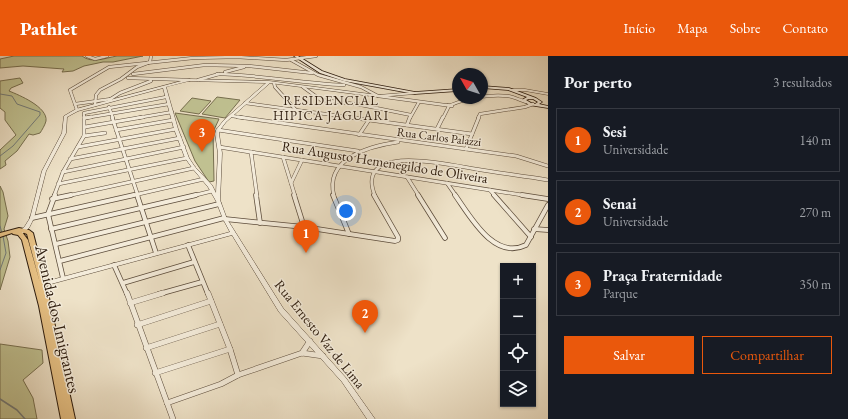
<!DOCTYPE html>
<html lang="pt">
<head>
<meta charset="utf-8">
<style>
	body { margin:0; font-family:"EB Garamond",serif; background:#242831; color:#f1f3f6 }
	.controls { position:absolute; right:12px; bottom:12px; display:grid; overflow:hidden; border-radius:0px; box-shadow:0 1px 3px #0004 }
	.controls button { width:36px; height:36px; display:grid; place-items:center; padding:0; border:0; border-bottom:1px solid #363941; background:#171b24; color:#f1f3f6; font:20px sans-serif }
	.compass { position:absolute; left:452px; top:12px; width:36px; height:36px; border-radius:50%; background:#171b24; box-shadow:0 1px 3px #0004; rotate:309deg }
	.you { position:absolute; left:346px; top:155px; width:14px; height:14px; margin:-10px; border:3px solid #fff; border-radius:50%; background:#1a73e8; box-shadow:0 0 0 6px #1a73e833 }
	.badge { display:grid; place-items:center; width:26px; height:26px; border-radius:50%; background:#ea580c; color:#fff; font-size:13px; font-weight:700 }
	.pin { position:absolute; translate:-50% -33px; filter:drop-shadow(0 1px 2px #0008) }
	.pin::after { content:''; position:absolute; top:21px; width:14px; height:12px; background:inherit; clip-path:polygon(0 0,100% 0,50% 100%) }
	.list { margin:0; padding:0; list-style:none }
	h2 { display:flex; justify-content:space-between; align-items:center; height:52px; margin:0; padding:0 16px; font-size:17px }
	h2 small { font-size:13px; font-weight:400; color:#9ea1a6 }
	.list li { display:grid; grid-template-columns:26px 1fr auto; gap:12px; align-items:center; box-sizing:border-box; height:64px; margin:0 8px 8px; padding:0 8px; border:1px solid #363941; border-radius:0px }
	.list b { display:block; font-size:15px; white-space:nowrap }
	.list p { margin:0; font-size:13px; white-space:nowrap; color:#9ea1a6 }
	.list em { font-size:13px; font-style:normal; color:#9ea1a6 }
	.actions { display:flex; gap:8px; padding:12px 16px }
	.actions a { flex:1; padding:9px 0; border:1px solid #ea580c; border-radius:0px; text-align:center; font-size:14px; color:#ea580c }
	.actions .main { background:#ea580c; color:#fff }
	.icon { flex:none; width:22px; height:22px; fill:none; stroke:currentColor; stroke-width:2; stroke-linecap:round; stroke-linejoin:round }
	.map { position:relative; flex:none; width:548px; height:363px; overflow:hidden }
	header { display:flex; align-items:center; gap:24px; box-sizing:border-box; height:56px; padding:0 20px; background:#ea580c; color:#fff }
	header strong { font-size:19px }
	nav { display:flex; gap:22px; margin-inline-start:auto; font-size:14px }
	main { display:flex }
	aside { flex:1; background:#171b24 }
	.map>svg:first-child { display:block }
	.green { fill:#c0c191; stroke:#766e4e }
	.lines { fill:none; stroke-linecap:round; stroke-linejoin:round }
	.stream-far1 { stroke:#717a79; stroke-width:1 }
	.stream { stroke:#717a79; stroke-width:1.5 }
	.minor-far3-casing { stroke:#5c4c3b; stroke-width:3.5 }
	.minor-far2-casing { stroke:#5c4c3b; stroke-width:4 }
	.minor-far1-casing { stroke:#5c4c3b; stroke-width:5.5 }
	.minor-casing { stroke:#5c4c3b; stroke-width:6 }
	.tertiary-casing { stroke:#5c4c3b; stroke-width:1 }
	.secondary-casing { stroke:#2b1a0c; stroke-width:1.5 }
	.primary-casing { stroke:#2b1a0c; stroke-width:2 }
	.minor-far3 { stroke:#f4ecdb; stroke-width:2.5 }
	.minor-far2 { stroke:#f4ecdb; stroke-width:3 }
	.minor-far1 { stroke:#f4ecdb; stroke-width:4 }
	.minor { stroke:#f4ecdb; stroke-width:5 }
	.tertiary { fill:#f4ecdb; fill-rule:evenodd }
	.secondary { fill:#f4ecdb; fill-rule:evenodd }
	.primary { fill:#e7c184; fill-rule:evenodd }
	.labels { text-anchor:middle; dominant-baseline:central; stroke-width:3; stroke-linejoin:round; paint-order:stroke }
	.far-street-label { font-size:12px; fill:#2b1a0c; stroke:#f4ecdb }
	.far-quarter-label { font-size:13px; letter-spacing:1px; fill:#2b1a0c; stroke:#f4ecdb }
	.street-label { font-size:14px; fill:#2b1a0c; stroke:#f4ecdb }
	.near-street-label { font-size:17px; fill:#2b1a0c; stroke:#f4ecdb }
</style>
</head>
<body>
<header>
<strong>Pathlet</strong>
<nav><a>Início</a><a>Mapa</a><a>Sobre</a><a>Contato</a></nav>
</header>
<main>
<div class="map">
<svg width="548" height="363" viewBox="0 0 548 363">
	<rect width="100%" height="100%" fill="#eee2c8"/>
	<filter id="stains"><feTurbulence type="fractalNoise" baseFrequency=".005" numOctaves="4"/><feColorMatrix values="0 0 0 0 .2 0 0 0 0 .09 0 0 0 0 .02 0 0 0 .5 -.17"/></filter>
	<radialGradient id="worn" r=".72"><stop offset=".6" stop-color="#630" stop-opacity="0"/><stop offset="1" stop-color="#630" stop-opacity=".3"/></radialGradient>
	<g class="green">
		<path d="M14,0H82C92,8 105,2 117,0C126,0 134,0 143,0L113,6H103L84,10L73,15L62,16L64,13L23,10L0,12V3Z"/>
		<path d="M20,22L23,27L11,32L9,35C19,39 48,51 46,65C45,69 42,74 40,77L33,79L29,78L17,95L5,105L6,109L0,113V94L16,79L5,64V56L0,52V25Z"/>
		<polygon points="217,41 240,44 225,62 202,58"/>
		<polygon points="192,42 211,45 199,58 180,55"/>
		<polygon points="175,57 219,63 213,76 214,125 209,126 195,105"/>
		<polygon points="0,130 3,136 8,160 4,173 8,185 10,201 0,234"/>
		<polygon points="0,288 42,294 43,307 23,324 33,342 37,363 0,363"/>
	</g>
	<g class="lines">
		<g class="stream-far1">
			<polyline points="0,38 12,40 17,48 40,56 40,59 13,90 0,100"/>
			<polyline points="0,170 2,177"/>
			<polyline points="0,214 6,197 3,180"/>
		</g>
		<polyline class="stream" points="0,343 17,354 25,363"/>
		<g class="minor-far3-casing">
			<g id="minor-far3">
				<polyline points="87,0 95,3 107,0"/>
				<polyline points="291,4 318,19 361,31 378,40 452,50 448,49"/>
				<polyline points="225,16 244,11"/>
				<polyline points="133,18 205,9 249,10 312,17"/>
				<path d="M217,18C260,19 301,27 344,29"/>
				<polyline points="128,22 189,24"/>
				<polyline points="198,24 219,18"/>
				<polyline points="274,27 275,31 296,54"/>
				<polyline points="303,31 321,44 356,48 411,59"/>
				<polyline points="109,44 120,37 151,25"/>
				<polyline points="245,47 355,62"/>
				<polyline points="75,48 111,43"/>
				<polyline points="95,49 96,39 100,34 121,23 137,11 150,6 151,0"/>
				<path d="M451,49C467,42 490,38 508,40C514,41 520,44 526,46"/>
				<polyline points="109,51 113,62"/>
				<polyline points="77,54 70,34 109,11 193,2 237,1 286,4 316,0"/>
				<polyline points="232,60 245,62"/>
				<polyline points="84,62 84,57 166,41"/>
				<polyline points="85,62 169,48"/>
				<polyline points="137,62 172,56"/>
				<polyline points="410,62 419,46"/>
				<polyline points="443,62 449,50"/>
				<polyline points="478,62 480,58 525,51 533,48"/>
			</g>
		</g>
		<g class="minor-far2-casing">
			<g id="minor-far2">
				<polyline points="112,61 138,140"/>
				<polyline points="238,61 516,100 548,110"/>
				<polyline points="347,61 472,78"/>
				<polyline points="85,62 91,61"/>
				<polyline points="407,69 410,61"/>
				<polyline points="85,71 143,61"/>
				<polyline points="437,73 443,61"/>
				<polyline points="116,74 173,64"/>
				<polyline points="218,74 358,95"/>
				<polyline points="359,79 369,64"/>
				<polyline points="84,80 105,77"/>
				<polyline points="78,91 176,73"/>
				<polyline points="219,91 528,140"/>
				<polyline points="466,93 479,61"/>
				<polyline points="251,96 257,140"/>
				<polyline points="283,101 295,140"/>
				<polyline points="70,103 180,82"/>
				<polyline points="63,116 184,91"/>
				<polyline points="407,121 419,140"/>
				<polyline points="291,127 302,104"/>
				<polyline points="447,127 456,140"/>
				<polyline points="58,128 187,102"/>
				<polyline points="490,134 495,140"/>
				<polyline points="54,140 63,116 84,80 84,61"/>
				<polyline points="67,140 194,112"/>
				<polyline points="130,140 204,123"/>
				<polyline points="192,140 212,135"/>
				<path d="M334,140C324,102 370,90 398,86"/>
				<path d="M375,140C353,85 451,109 475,113C499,117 524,120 548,124"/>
			</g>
		</g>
		<g class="minor-far1-casing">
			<g id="minor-far1">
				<polyline points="55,139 48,158 63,222"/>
				<polyline points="137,139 156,197"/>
				<polyline points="256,139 260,167"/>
				<polyline points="294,139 304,171"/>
				<polyline points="333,139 349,178"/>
				<polyline points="418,139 445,182"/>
				<path d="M455,139C470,160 494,205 526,189L548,149"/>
				<polyline points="494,139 531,181"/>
				<polyline points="522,139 548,143"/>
				<polyline points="52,143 71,139"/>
				<polyline points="32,162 134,139"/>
				<polyline points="225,163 304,171 395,185 398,184 398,181 374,139"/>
				<polyline points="51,173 196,139"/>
				<polyline points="534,173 548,174"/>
				<polyline points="56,188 219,148"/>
				<polyline points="188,189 208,238"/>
				<polyline points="60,205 224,162"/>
				<polyline points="114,209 127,238"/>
				<polyline points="123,227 194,206"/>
				<polyline points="159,238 202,226"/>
			</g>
		</g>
		<g class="minor-casing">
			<g id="minor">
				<polyline points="127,237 173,363"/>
				<polyline points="208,237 230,293 238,319"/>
				<polyline points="130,247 163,237"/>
				<polyline points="137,269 211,245"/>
				<polyline points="146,292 220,268"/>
				<polyline points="302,297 310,285"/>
				<polyline points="155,317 230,293"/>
				<polyline points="167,347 221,328 238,319 302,297 323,300"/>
			</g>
		</g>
		<g class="tertiary-casing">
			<g id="tertiary">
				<path d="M189,23L269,25L378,39L415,36L417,37L415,38L378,41L270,27L226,66L220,74L219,78L222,97L220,144L227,163L283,252L346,322L375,363H367L342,326L279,256L232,179L40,231L38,230L37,229L38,228L40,227L230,176L223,163L216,145L208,131L193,113L185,102L174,73L163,32L78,55L67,61L66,77L46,115L34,162L29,172L22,178H18V177L25,170L30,162L42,115L62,77L64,60L76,53ZM189,25L266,27L224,64L216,74L215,78L218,97L216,137L212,129L195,111L189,102L178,73L166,31Z"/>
				<polygon points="512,33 525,33 548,37 548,39 525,35 512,35"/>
			</g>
		</g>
		<g class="secondary-casing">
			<g id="secondary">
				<polygon points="294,0 298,0 322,15 345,23 415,36 458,33 458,35 415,38 344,25 320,17"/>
				<path d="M482,30L509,32L536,42L542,46L539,48L548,50V52L529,49L522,44L527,41L508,34L482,32ZM529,43H533L538,46L535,48L531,47L526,44Z"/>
			</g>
		</g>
		<g class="primary-casing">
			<path id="primary" d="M19,172L29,174L33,177L46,228L75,363H61L39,250L22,184L18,179L13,178L12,177L0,181V177ZM22,176L27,178L40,227L28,184Z"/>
		</g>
		<use href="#minor-far3" class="minor-far3"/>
		<use href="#minor-far2" class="minor-far2"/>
		<use href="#minor-far1" class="minor-far1"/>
		<use href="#minor" class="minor"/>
		<use href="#tertiary" class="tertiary"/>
		<use href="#secondary" class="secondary"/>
		<use href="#primary" class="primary"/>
	</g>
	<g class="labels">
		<g class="far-street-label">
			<text transform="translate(439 81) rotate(7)">Rua Carlos Palazzi</text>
		</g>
		<g class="far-quarter-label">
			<text x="331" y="44">RESIDENCIAL<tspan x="331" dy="15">HIPICA JAGUARI</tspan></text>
		</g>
		<g class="street-label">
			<text transform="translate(385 106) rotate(9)">Rua Augusto Hemenegildo de Oliveira</text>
			<text transform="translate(320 278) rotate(51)">Rua Ernesto Vaz de Lima</text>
		</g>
		<g class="near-street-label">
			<text transform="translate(58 263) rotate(77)">Avenida dos Imigrantes</text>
		</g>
	</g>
	<rect width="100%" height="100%" filter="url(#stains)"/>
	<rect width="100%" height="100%" fill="url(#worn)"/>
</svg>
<div class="controls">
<button>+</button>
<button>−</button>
<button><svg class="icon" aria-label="locate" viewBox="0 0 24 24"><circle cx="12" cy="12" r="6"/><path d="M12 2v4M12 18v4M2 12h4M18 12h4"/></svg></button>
<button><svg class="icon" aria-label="layers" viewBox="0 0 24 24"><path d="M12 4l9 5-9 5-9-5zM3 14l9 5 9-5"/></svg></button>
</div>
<svg class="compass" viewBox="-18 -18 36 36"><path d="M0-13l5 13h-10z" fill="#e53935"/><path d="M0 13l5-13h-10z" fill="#9ea1a6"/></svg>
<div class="you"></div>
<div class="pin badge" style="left:306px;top:197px">1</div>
<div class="pin badge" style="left:365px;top:277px">2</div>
<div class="pin badge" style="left:202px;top:96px">3</div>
</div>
<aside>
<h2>Por perto<small>3 resultados</small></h2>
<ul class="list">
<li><span class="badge">1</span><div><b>Sesi</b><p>Universidade</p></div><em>140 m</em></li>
<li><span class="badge">2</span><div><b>Senai</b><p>Universidade</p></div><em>270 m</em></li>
<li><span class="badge">3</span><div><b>Praça Fraternidade</b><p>Parque</p></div><em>350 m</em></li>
</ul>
<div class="actions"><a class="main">Salvar</a><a>Compartilhar</a></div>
</aside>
</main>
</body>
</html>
